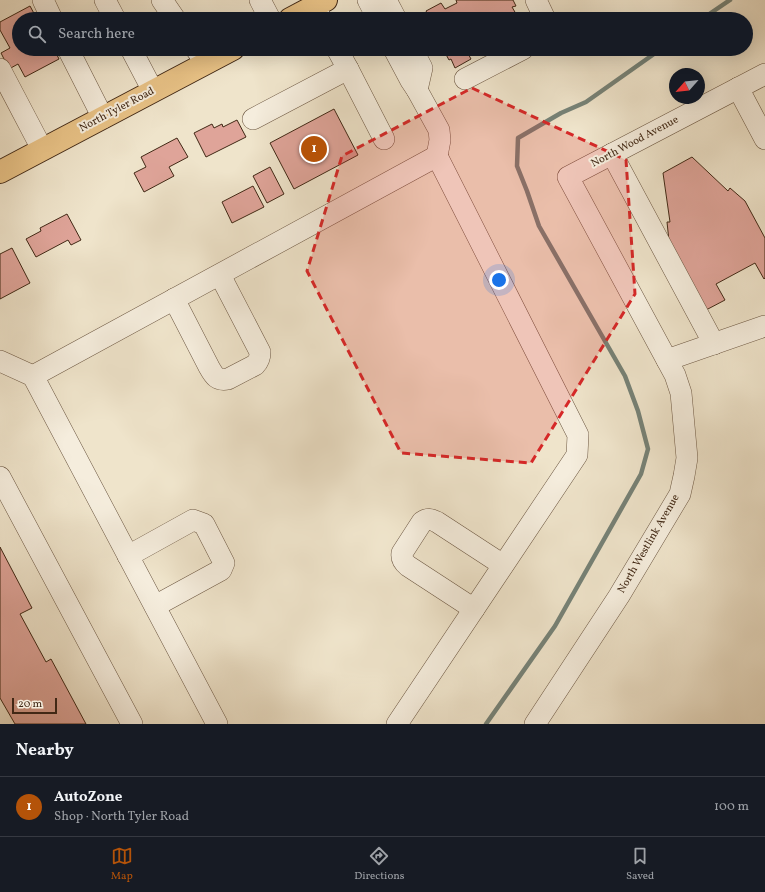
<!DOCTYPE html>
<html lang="en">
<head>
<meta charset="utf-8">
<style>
	body { margin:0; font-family:Vollkorn,serif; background:#242831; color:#f1f3f6 }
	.compass { position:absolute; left:669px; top:68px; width:36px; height:36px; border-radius:50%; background:#171b24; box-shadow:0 4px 16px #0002; rotate:243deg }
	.scale { position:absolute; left:12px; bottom:10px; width:45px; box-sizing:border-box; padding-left:4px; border:2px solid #412815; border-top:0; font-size:11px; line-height:14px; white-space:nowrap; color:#412815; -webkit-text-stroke:3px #f5eddd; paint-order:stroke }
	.you { position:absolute; left:499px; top:280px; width:14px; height:14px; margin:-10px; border:3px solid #fff; border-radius:50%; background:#1a73e8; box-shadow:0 0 0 6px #1a73e833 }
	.badge { display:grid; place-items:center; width:26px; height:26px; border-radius:50%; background:#b45309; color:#fff; font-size:13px; font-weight:700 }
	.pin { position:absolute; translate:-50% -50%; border:2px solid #fff; box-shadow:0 1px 4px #0006 }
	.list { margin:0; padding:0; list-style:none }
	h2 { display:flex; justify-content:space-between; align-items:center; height:52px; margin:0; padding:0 16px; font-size:17px }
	h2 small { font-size:13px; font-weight:400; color:#9ea1a6 }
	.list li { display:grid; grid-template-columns:26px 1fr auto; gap:12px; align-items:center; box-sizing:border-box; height:60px; padding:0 16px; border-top:1px solid #363941 }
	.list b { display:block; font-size:15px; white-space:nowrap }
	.list p { margin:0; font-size:13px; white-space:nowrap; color:#9ea1a6 }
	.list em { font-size:13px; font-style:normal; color:#9ea1a6 }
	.icon { flex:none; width:22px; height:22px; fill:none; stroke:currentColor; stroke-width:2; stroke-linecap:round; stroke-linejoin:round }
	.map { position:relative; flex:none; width:765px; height:724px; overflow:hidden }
	.search { position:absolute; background:#171b24; box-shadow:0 4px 16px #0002; left:12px; right:12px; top:12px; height:44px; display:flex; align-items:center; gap:10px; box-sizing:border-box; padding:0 14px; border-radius:22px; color:#9ea1a6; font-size:15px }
	.sheet { height:112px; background:#171b24 }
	nav { display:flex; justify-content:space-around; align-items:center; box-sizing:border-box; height:56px; border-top:1px solid #363941; background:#171b24; font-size:11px; color:#9ea1a6 }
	nav a { display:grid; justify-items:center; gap:2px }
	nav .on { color:#b45309 }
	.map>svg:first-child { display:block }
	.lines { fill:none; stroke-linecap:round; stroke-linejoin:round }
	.stream { stroke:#768277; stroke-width:4.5 }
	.building { fill:#dfa499; stroke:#412815 }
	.minor-casing { stroke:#6c5742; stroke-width:22 }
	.major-casing { stroke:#412815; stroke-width:24 }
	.minor { stroke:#f5eddd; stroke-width:21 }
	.major { stroke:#e8c286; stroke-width:22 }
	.marked { fill:#d62828; fill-opacity:0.2; stroke:#d62828; stroke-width:3; stroke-dasharray:8 5; stroke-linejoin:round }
	.labels { text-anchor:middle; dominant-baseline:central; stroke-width:4; stroke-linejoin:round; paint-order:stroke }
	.street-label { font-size:11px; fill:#412815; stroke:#f5eddd }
</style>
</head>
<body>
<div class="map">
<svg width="765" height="724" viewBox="0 0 765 724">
	<rect width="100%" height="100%" fill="#efe4cb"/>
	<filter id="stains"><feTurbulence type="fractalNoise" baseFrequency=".005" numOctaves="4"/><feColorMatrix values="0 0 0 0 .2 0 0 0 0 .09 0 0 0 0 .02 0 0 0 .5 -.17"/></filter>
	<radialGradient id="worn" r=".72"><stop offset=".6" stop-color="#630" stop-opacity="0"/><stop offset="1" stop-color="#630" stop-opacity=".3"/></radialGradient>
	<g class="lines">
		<g class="stream">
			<polyline points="702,19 730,0"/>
			<polyline points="486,724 555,626 641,474 648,449 638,411 625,376 539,226 527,191 517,166 518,138 561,113 586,102 661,49"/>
		</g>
	</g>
	<g class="building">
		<polygon points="456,0 513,0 516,6 512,7 519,19 428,19 429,17 426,11 441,3 445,9 457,3"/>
		<polygon points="30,6 37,19 19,19 19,49 54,49 59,59 25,77 18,64 9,69 1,53 10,48 0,30 0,22"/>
		<polygon points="443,49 469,49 466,50 471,59 455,68 451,59 449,60"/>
		<polygon points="334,109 358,155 294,189 270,143"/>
		<polygon points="237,120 246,137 206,157 194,133 212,124 214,128 222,124 223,127"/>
		<polygon points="177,138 188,157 169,167 174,176 144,192 134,173 146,167 141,157"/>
		<polygon points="692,157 728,191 730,188 745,201 765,238 765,278 764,279 755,263 716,284 725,300 706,310 669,241 667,222 670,222 663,173"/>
		<polygon points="270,167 284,194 267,203 253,176"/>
		<polygon points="253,186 264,207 232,223 222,202"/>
		<polygon points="67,214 81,240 71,245 68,240 36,257 26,239 41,231 40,228"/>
		<polygon points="12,248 30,283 0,299 0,254"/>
		<polygon points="0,547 32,608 20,614 46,662 51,659 86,724 15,724 0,698"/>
	</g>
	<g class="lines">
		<g class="minor-casing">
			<g id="minor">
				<polyline points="43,0 52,19"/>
				<polyline points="105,0 115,19"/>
				<polyline points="162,0 175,19"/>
				<polyline points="260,0 270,19"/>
				<polyline points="368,0 378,19"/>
				<polyline points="386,0 396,19"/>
				<polyline points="536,0 545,19"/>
				<polyline points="315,6 321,19"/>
				<polyline points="68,49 103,118"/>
				<polyline points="131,49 153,91"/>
				<polyline points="196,49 206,63"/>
				<polyline points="394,49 411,81 417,90 439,130 440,140 437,156"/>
				<polyline points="412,49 422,68 417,90"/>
				<polyline points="0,69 42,149"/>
				<polyline points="348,69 384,139"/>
				<polyline points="465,79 523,49"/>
				<polyline points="738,88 765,139"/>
				<polyline points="253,119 348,69 337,49"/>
				<polyline points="612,154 714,344"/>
				<path d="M174,299L209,367C214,376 217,381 228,379L255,365C259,361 260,358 260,352L220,275"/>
				<polyline points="667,360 765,326"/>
				<polyline points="0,361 33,376"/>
				<polyline points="0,477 132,724"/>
				<polyline points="128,556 193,520 204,524 224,563 221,570 155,606"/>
				<path d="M474,609L408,566C403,562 401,559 402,553L422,522C428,518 431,519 437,522L503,565"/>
				<polyline points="217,724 33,376 437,156 578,435 577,455 397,724"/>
				<polyline points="535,724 619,596 680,494 684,476 687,458 681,393 675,375 568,177 765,74"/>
			</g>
		</g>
		<g class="major-casing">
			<g id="major">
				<polyline points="290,19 326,0"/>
				<polyline points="0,172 233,49"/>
			</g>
		</g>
		<use href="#minor" class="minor"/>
		<use href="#major" class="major"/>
	</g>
	<path class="marked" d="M472,88L626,160L635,294L531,463L401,453L307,271L342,156Z"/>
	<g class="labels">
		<g class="street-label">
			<text transform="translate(117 110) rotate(-28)">North Tyler Road</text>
			<text transform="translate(635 142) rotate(-28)">North Wood Avenue</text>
			<text transform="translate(649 544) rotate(-60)">North Westlink Avenue</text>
		</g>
	</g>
	<rect width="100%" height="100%" filter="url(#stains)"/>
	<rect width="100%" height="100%" fill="url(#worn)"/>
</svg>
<svg class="compass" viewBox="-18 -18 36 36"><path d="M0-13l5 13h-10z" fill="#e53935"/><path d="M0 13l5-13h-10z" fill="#9ea1a6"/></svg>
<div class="scale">20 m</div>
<div class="you"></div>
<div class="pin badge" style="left:314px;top:149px">1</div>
<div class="search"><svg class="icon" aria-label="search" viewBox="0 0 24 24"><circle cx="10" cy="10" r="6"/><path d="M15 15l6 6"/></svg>Search here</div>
</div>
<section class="sheet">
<h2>Nearby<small></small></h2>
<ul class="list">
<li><span class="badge">1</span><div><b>AutoZone</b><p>Shop · North Tyler Road</p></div><em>100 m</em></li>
</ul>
</section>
<nav>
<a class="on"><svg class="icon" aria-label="map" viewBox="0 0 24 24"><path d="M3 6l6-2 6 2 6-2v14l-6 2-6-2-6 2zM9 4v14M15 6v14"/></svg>Map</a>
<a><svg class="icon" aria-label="directions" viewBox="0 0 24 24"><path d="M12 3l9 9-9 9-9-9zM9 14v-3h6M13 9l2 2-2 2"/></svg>Directions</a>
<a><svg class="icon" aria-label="saved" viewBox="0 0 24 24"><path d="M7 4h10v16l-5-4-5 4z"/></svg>Saved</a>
</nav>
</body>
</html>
